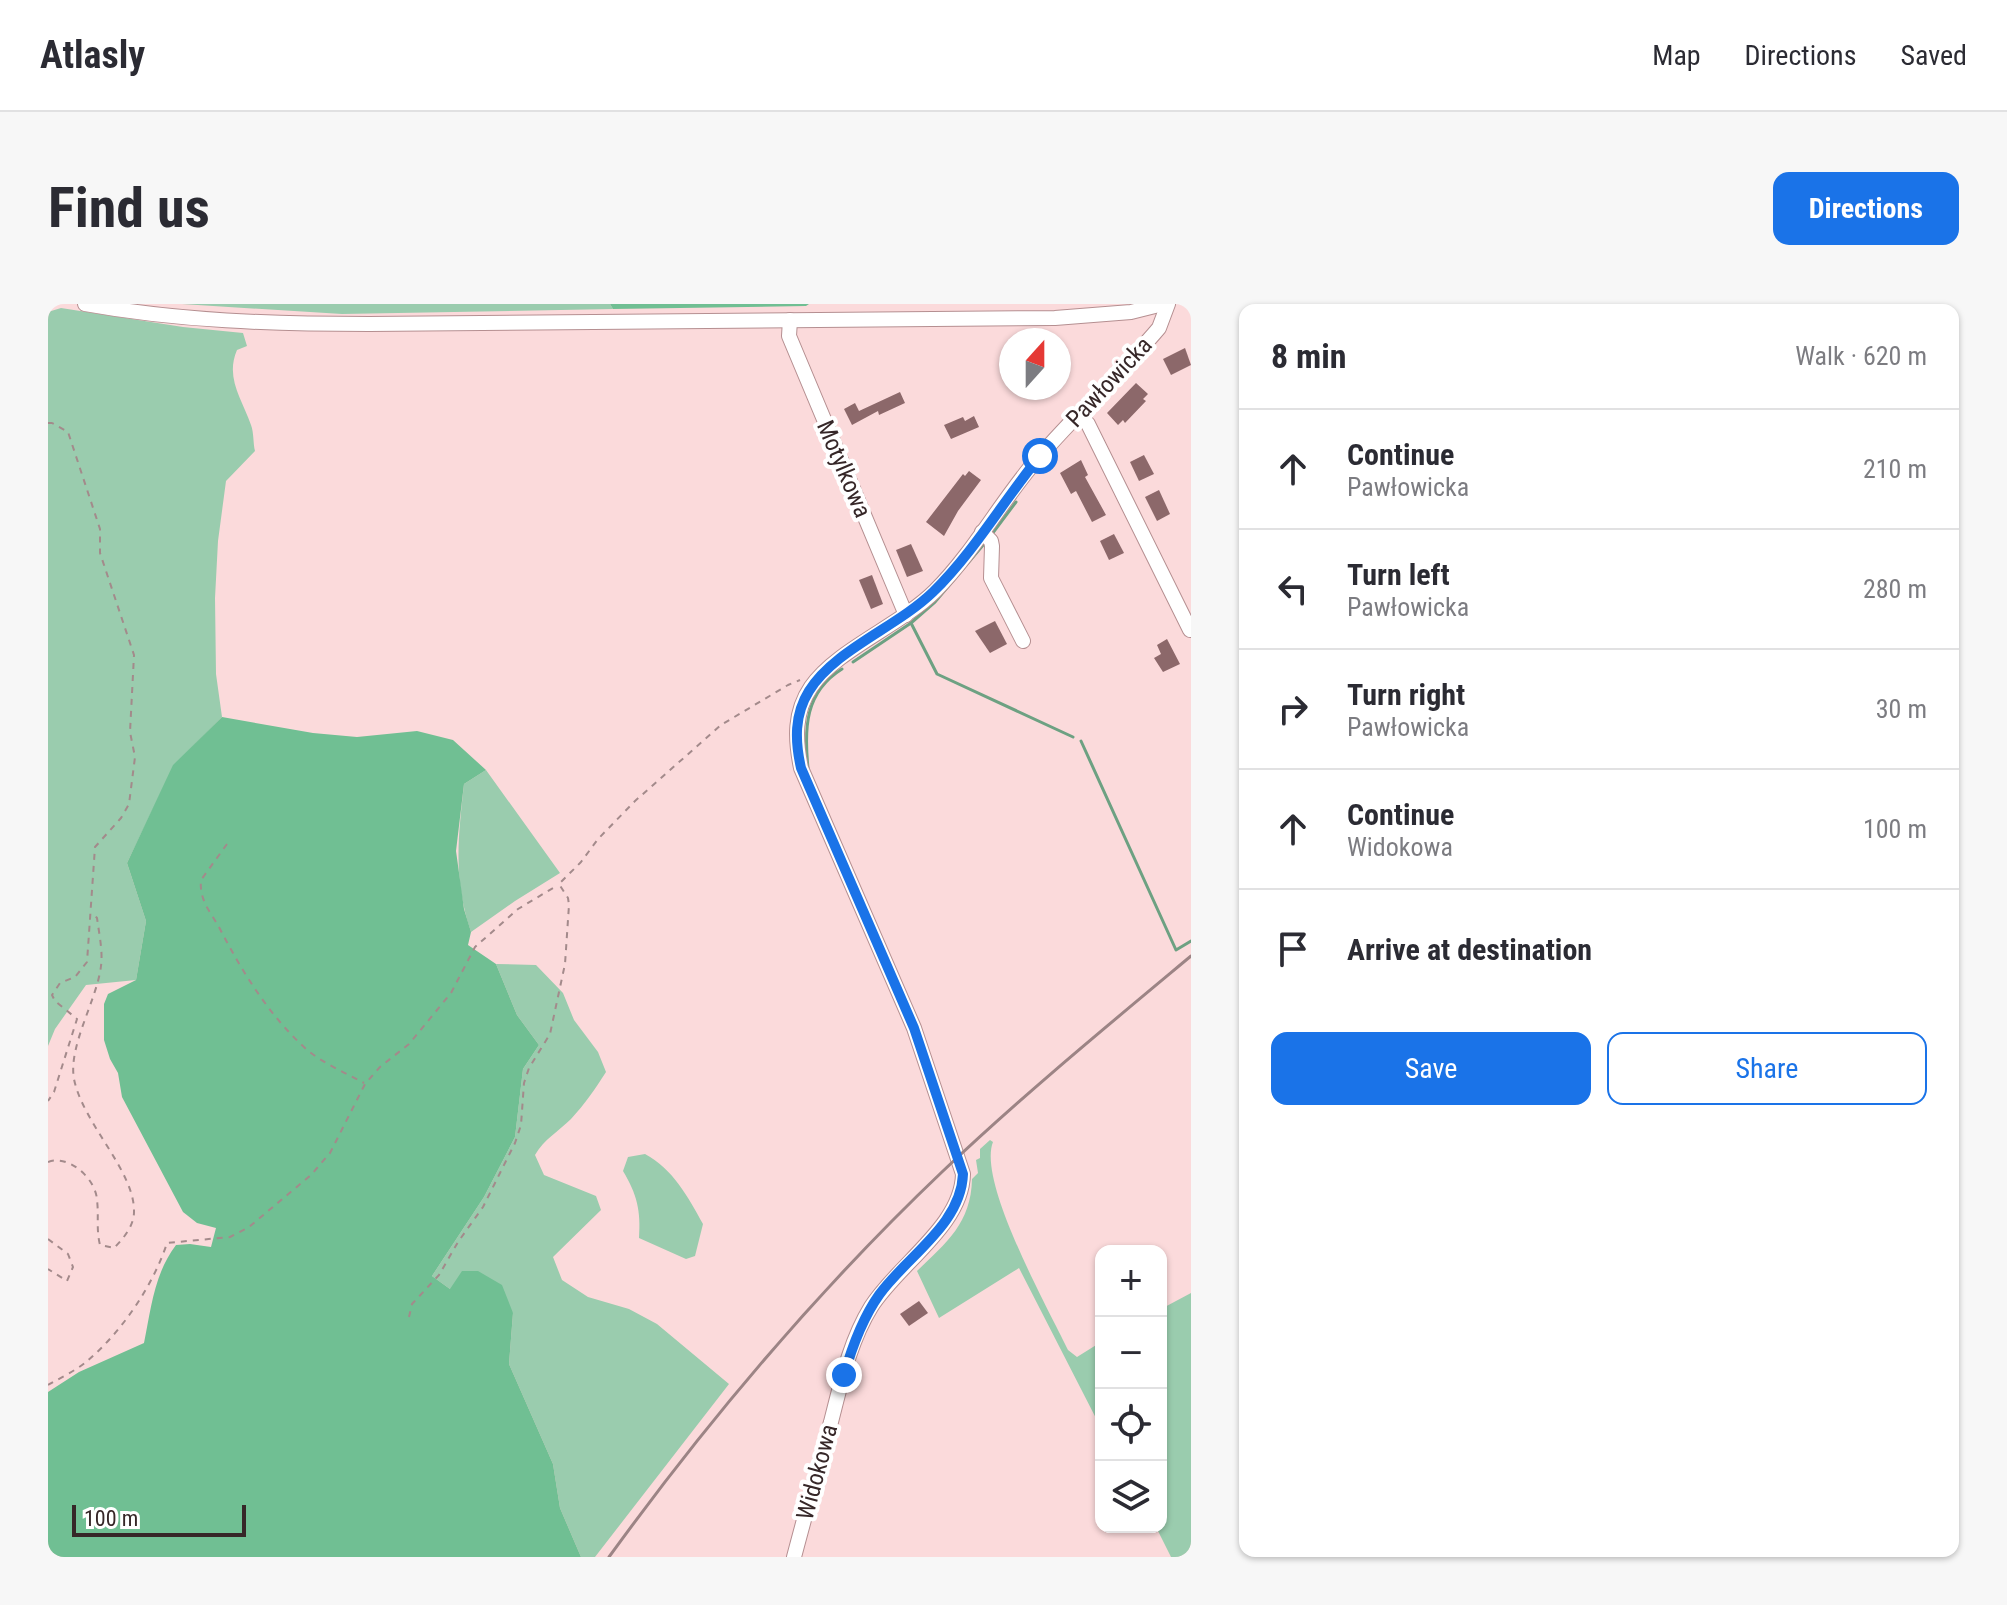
<!DOCTYPE html>
<html lang="en">
<head>
<meta charset="utf-8">
<style>
	body { margin:0; font-family:"Roboto Condensed",sans-serif; background:#f7f7f7; color:#2b2b33 }
	.controls { position:absolute; right:24px; bottom:24px; display:grid; overflow:hidden; border-radius:16px; box-shadow:0 2px 6px #0004 }
	.controls button { width:72px; height:72px; display:grid; place-items:center; padding:0; border:0; border-bottom:2px solid #e1e1e2; background:#fff; color:#2b2b33; font:40px sans-serif }
	.compass { position:absolute; left:951px; top:24px; width:72px; height:72px; border-radius:50%; background:#fff; box-shadow:0 2px 6px #0004; rotate:21deg }
	.scale { position:absolute; left:24px; bottom:20px; width:174px; box-sizing:border-box; padding-left:8px; border:4px solid #362728; border-top:0; font-size:22px; line-height:28px; white-space:nowrap; color:#362728; -webkit-text-stroke:6px #fff; paint-order:stroke }
	.stop { position:absolute; width:24px; height:24px; margin:-18px; border:6px solid #1a73e8; border-radius:50%; background:#fff }
	.stop.end { background:#1a73e8; border-color:#fff; box-shadow:0 2px 8px #0008 }
	.list { margin:0; padding:0; list-style:none }
	h2 { display:flex; justify-content:space-between; align-items:center; height:104px; margin:0; padding:0 32px; font-size:34px }
	h2 small { font-size:26px; font-weight:400; color:#7c7c81 }
	.list li { display:grid; grid-template-columns:52px 1fr auto; gap:24px; align-items:center; box-sizing:border-box; height:120px; padding:0 32px; border-top:2px solid #e1e1e2 }
	.list b { display:block; font-size:30px; white-space:nowrap }
	.list p { margin:0; font-size:26px; white-space:nowrap; color:#7c7c81 }
	.list em { font-size:26px; font-style:normal; color:#7c7c81 }
	.actions { display:flex; gap:16px; padding:24px 32px }
	.actions a { flex:1; padding:18px 0; border:2px solid #1a73e8; border-radius:16px; text-align:center; font-size:28px; color:#1a73e8 }
	.actions .main { background:#1a73e8; color:#fff }
	.icon { flex:none; width:44px; height:44px; fill:none; stroke:currentColor; stroke-width:2; stroke-linecap:round; stroke-linejoin:round }
	.map { position:relative; flex:none; width:1143px; height:1253px; overflow:hidden; border-radius:16px }
	header { display:flex; align-items:center; gap:48px; box-sizing:border-box; height:112px; padding:0 40px; background:#fff; border-bottom:2px solid #e1e1e2 }
	header strong { font-size:38px }
	nav { display:flex; gap:44px; margin-inline-start:auto; font-size:28px }
	.intro { display:flex; align-items:center; justify-content:space-between; box-sizing:border-box; height:192px; padding:0 48px }
	h1 { margin:0; font-size:56px }
	.button { padding:20px 36px; border-radius:16px; background:#1a73e8; color:#fff; font-size:28px; font-weight:700 }
	main { display:flex; gap:48px; padding:0 48px }
	aside { flex:1; background:#fff; border-radius:16px; box-shadow:0 2px 6px #0004 }
	.map>svg:first-child { display:block }
	.green { fill:#9accae }
	.forest { fill:#70bf93 }
	.lines { fill:none; stroke-linecap:round; stroke-linejoin:round }
	.stream { stroke:#6da182; stroke-width:3 }
	.building { fill:#8c686a }
	.minor-casing { stroke:#b58f91; stroke-width:16 }
	.path { stroke:#a38a8b; stroke-width:2; stroke-dasharray:6 6; stroke-linecap:butt }
	.minor { stroke:#fff; stroke-width:14 }
	.rail { stroke:#9c8485; stroke-width:3 }
	.route { stroke:#1a73e8; stroke-width:10 }
	.labels { text-anchor:middle; dominant-baseline:central; stroke-width:8; stroke-linejoin:round; paint-order:stroke }
	.street-label { font-size:24px; fill:#362728; stroke:#fff }
</style>
</head>
<body>
<header>
<strong>Atlasly</strong>
<nav><a>Map</a><a>Directions</a><a>Saved</a></nav>
</header>
<div class="intro"><h1>Find us</h1><a class="button">Directions</a></div>
<main>
<div class="map">
<svg width="1143" height="1253" viewBox="0 0 1143 1253">
	<rect width="100%" height="100%" fill="#fbdadb"/>
	<g class="green">
		<polygon points="134,0 562,0 565,5 294,10"/>
		<path d="M13,4L135,23L195,29L199,42L189,46C177,74 194,95 203,121C206,129 205,139 207,147L178,177L170,237L167,294L168,370L174,413L126,461L79,559L98,617L88,676L38,681L7,725L0,742V8Z"/>
		<path d="M438,466L512,569L467,597L423,628C405,574 410,535 416,480Z"/>
		<path d="M448,660L488,661L515,689L526,716L550,748L558,768C547,785 537,800 523,815C510,828 496,835 487,851L496,871L548,892L553,906L505,953L514,976L540,993L581,1005L609,1020L681,1080L547,1253H533L512,1204L505,1160L461,1060L465,1009L402,985L384,972L436,893L467,833L475,765L491,741L469,711Z"/>
		<path d="M942,836L945,838C929,878 1001,1006 1020,1046L1029,1053L1053,1038V1124L971,964L891,1014L869,967C899,938 923,919 924,875L930,869L928,856L932,854V845Z"/>
		<path d="M597,850C625,865 640,893 655,920L647,952L638,955L591,934C593,907 589,890 575,867L580,853Z"/>
		<polygon points="1143,989 1143,1253 1123,1253 1108,1223 1113,1223 1113,1005"/>
	</g>
	<g class="forest">
		<polygon points="562,0 761,0 758,2 565,5"/>
		<path d="M174,413L265,429L309,433L369,427L405,436L438,466L416,480L408,547L416,605L423,628L420,641L448,660L469,711L491,741L475,765L467,833L436,893L384,972L402,985L414,967H430L454,981L465,1009L461,1060L505,1160L512,1204L533,1253H0V1088L31,1068L96,1039C103,1005 106,970 128,941L142,940L163,943L168,924L149,919L135,908L74,793L70,769L62,755L56,736V700L60,690L88,676L98,617L79,559L125,461Z"/>
	</g>
	<g class="lines">
		<g class="stream">
			<polyline points="944,230 968,198"/>
			<polyline points="863,319 889,370 1025,433"/>
			<polyline points="805,358 863,319 887,298 936,240"/>
			<polyline points="1033,437 1128,646 1143,637"/>
			<path d="M760,464C756,424 757,388 794,365"/>
		</g>
	</g>
	<g class="building">
		<polygon points="1137,44 1143,61 1123,71 1115,55"/>
		<polygon points="1088,79 1100,90 1095,95 1098,97 1077,119 1075,116 1070,121 1059,109"/>
		<polygon points="852,88 857,99 831,111 830,107 804,121 796,105 807,99 811,107"/>
		<polygon points="926,112 931,123 903,135 896,121 915,113 917,117"/>
		<polygon points="1096,151 1106,170 1091,177 1082,158"/>
		<polygon points="1033,156 1040,171 1037,173 1058,211 1044,218 1028,187 1023,190 1012,169"/>
		<polygon points="921,167 933,176 910,207 896,232 878,218 915,170 917,172"/>
		<polygon points="1111,186 1122,210 1109,217 1097,193"/>
		<polygon points="1066,230 1076,249 1061,256 1052,237"/>
		<polygon points="863,240 875,267 859,273 848,246"/>
		<polygon points="824,271 835,300 823,305 811,276"/>
		<polygon points="947,317 959,340 942,349 927,327"/>
		<polygon points="1119,335 1132,360 1115,368 1106,354 1113,350 1109,341"/>
		<polygon points="871,997 880,1009 861,1022 852,1010"/>
	</g>
	<g class="lines">
		<g class="minor-casing">
			<g id="minor">
				<path d="M37,0C131,17 225,20 321,20L1007,14L1083,8L1115,0"/>
				<polyline points="742,16 741,32 858,311"/>
				<polyline points="1031,110 1040,120 1142,326"/>
				<polyline points="934,228 943,237 944,242 943,274 975,337"/>
				<path d="M746,1253C758,1208 770,1163 783,1118C793,1079 802,1037 823,1003C850,960 914,922 915,870L866,724L753,464C747,435 746,408 763,383C788,346 853,321 887,287C927,247 954,195 991,153C1030,108 1073,69 1111,24L1120,0"/>
			</g>
		</g>
		<g class="path">
			<polyline points="0,119 4,119 20,128 52,225 52,249 86,351 82,428 87,453 81,500 73,514 47,543 39,658 27,673 12,679 4,691 7,697 29,715 6,788 0,797"/>
			<path d="M179,540L153,576C151,598 164,609 173,627C195,669 221,711 257,744C274,759 296,768 316,779"/>
			<path d="M0,858C21,850 48,875 49,896C51,912 48,925 52,941L66,944C75,935 86,922 86,908C87,867 35,820 26,775C20,742 49,696 53,662C55,647 51,629 49,614L44,608"/>
			<polyline points="0,935 20,950 25,963 19,977 0,965"/>
			<polyline points="361,1013 364,1000 391,971 410,938 435,903 467,839 473,821 476,779 481,764 502,730 517,660 521,601 520,594 511,580 533,558 550,535 587,497 673,421 740,381 752,376"/>
			<path d="M0,1081C12,1074 27,1067 38,1058C73,1029 105,982 119,939L182,933L201,923L263,871L282,849L317,780L332,763L361,740L403,689L427,643L470,605L510,581"/>
		</g>
		<use href="#minor" class="minor"/>
		<path class="rail" d="M561,1253C661,1115 771,985 895,867C974,792 1059,722 1143,652"/>
	</g>
	<g class="lines">
		<path class="route" d="M796,1071C804,1043 814,1015 831,991C859,952 913,921 915,870L866,724L753,464C747,437 746,411 761,387C786,346 849,323 885,288C926,248 956,196 992,152"/>
	</g>
	<g class="labels">
		<g class="street-label">
			<text transform="translate(1061 78) rotate(-47)">Pawłowicka</text>
			<text transform="translate(796 165) rotate(67)">Motylkowa</text>
			<text transform="translate(769 1168) rotate(-75)">Widokowa</text>
		</g>
	</g>
</svg>
<div class="controls">
<button>+</button>
<button>−</button>
<button><svg class="icon" aria-label="locate" viewBox="0 0 24 24"><circle cx="12" cy="12" r="6"/><path d="M12 2v4M12 18v4M2 12h4M18 12h4"/></svg></button>
<button><svg class="icon" aria-label="layers" viewBox="0 0 24 24"><path d="M12 4l9 5-9 5-9-5zM3 14l9 5 9-5"/></svg></button>
</div>
<svg class="compass" viewBox="-18 -18 36 36"><path d="M0-13l5 13h-10z" fill="#e53935"/><path d="M0 13l5-13h-10z" fill="#7c7c81"/></svg>
<div class="scale">100 m</div>
<div class="stop" style="left:992px;top:152px"></div>
<div class="stop end" style="left:796px;top:1071px"></div>
</div>
<aside>
<h2>8 min<small>Walk · 620 m</small></h2>
<ul class="list">
<li><svg class="icon" aria-label="ahead" viewBox="0 0 24 24"><path d="M12 20V5M6 11l6-6 6 6"/></svg><div><b>Continue</b><p>Pawłowicka</p></div><em>210 m</em></li>
<li><svg class="icon" aria-label="left" viewBox="0 0 24 24"><path d="M17 20v-9H6M10 6l-5 5 5 5"/></svg><div><b>Turn left</b><p>Pawłowicka</p></div><em>280 m</em></li>
<li><svg class="icon" aria-label="right" viewBox="0 0 24 24"><path d="M7 20v-9h11M14 6l5 5-5 5"/></svg><div><b>Turn right</b><p>Pawłowicka</p></div><em>30 m</em></li>
<li><svg class="icon" aria-label="ahead" viewBox="0 0 24 24"><path d="M12 20V5M6 11l6-6 6 6"/></svg><div><b>Continue</b><p>Widokowa</p></div><em>100 m</em></li>
<li><svg class="icon" aria-label="arrive" viewBox="0 0 24 24"><path d="M6 21V4h12l-3 4 3 4H6"/></svg><div><b>Arrive at destination</b></div></li>
</ul>
<div class="actions"><a class="main">Save</a><a>Share</a></div>
</aside>
</main>
</body>
</html>
